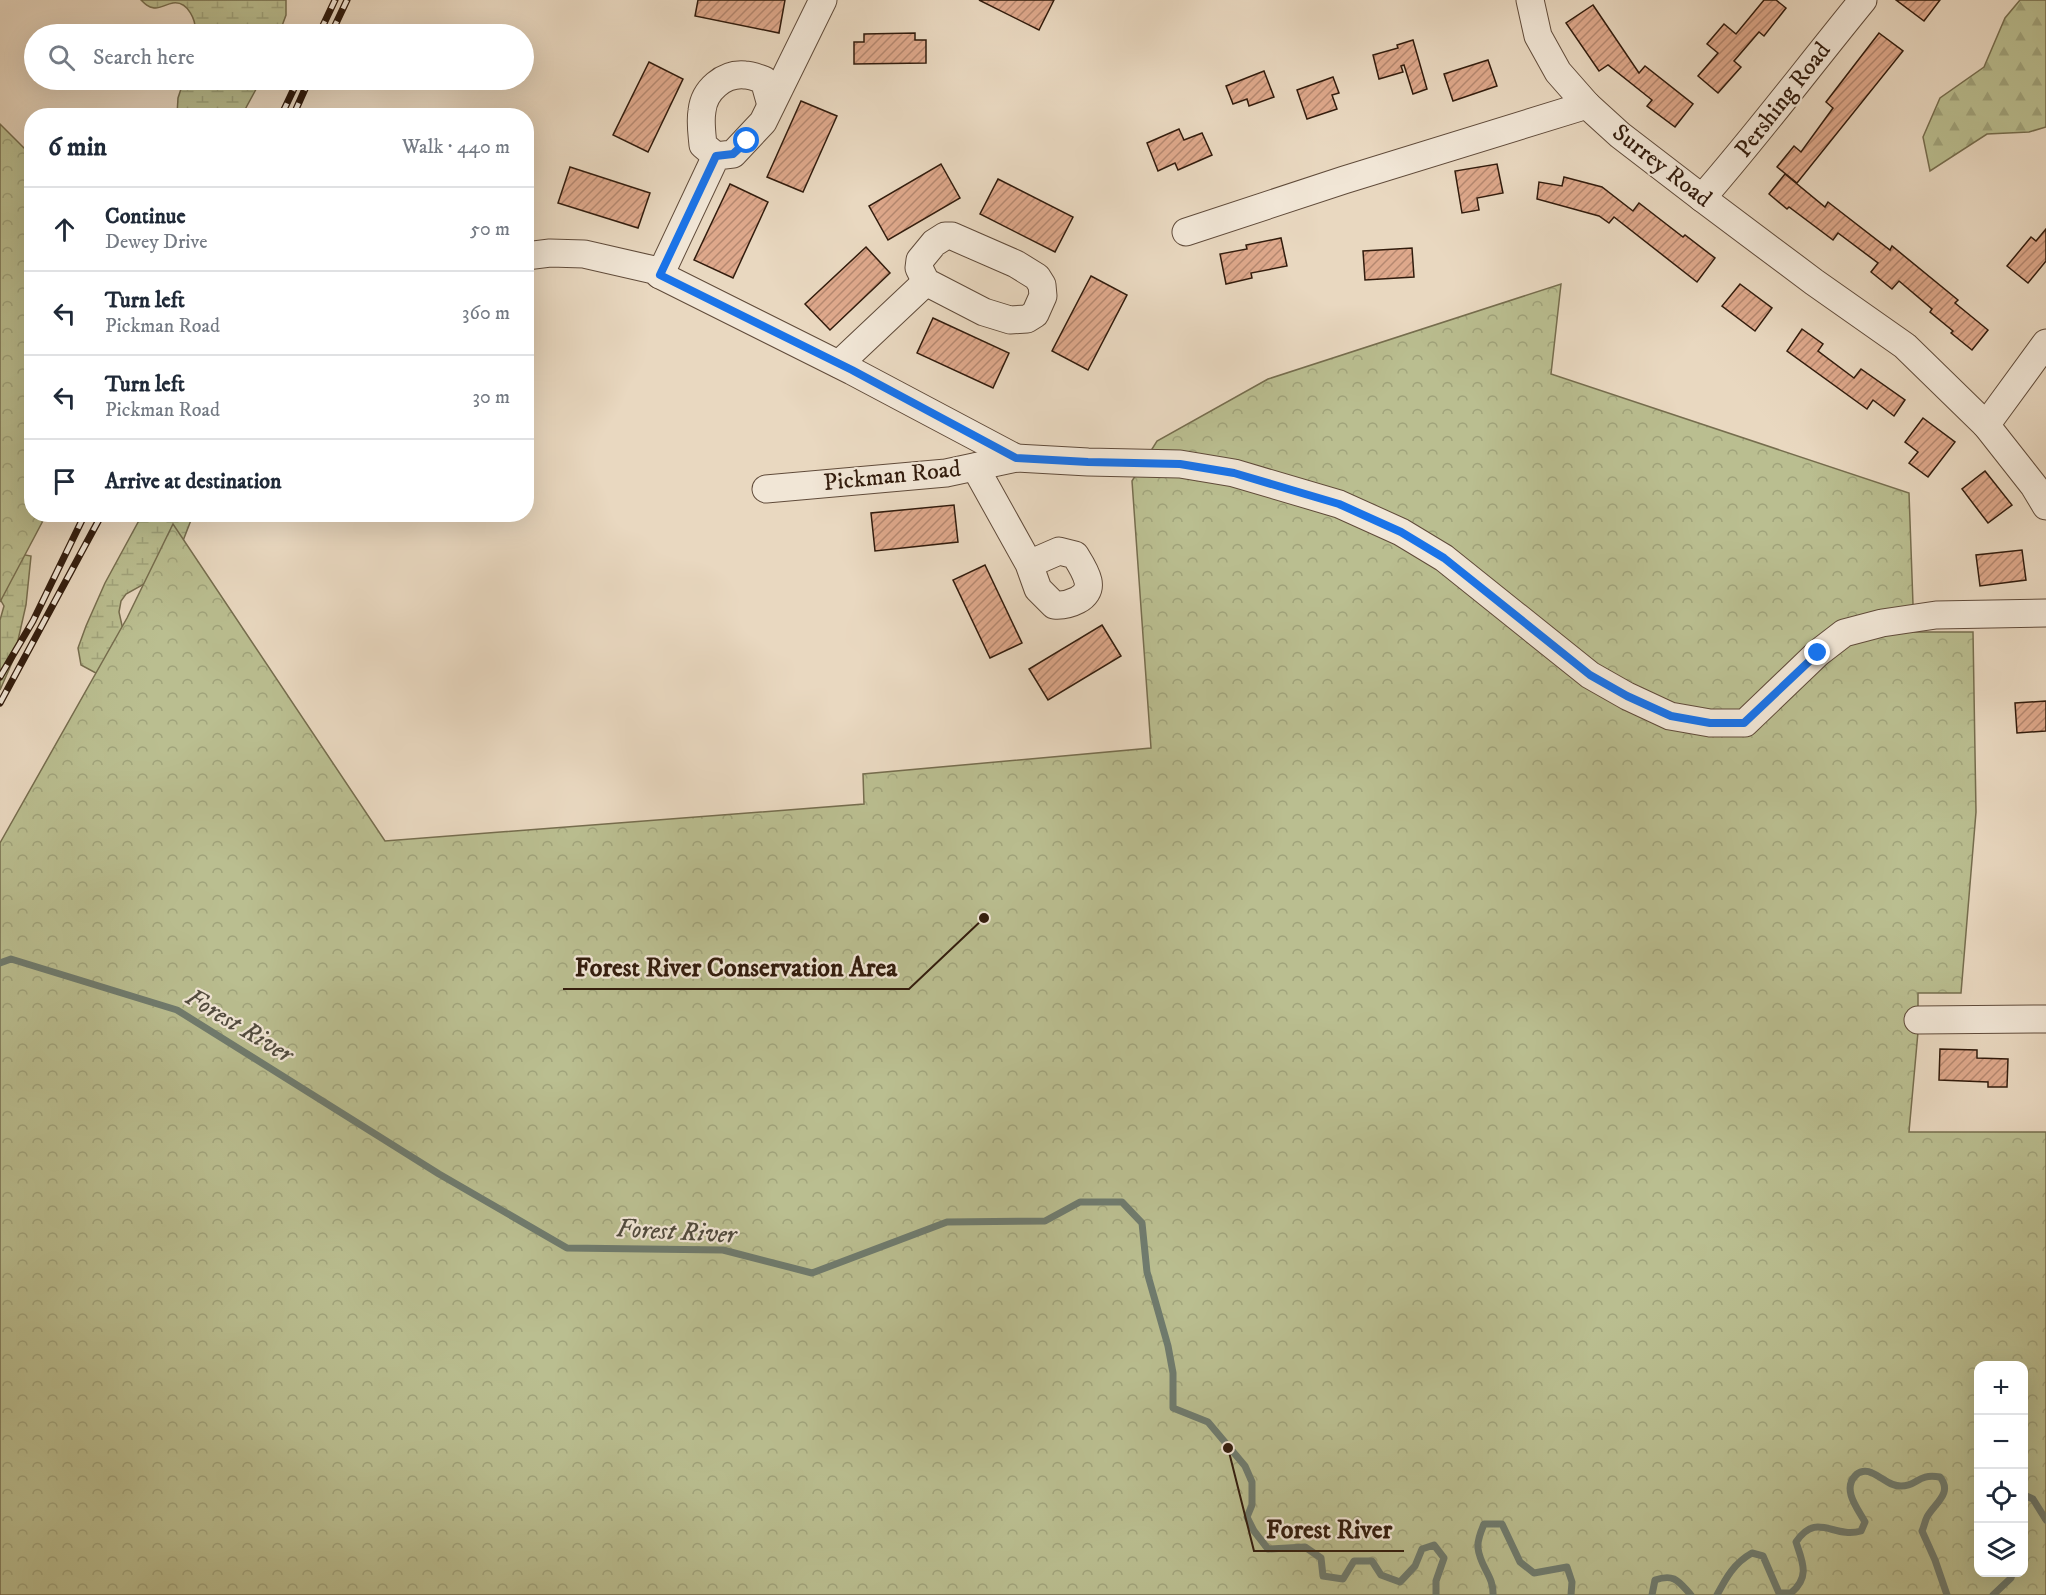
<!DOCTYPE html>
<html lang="en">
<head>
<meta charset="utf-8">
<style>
	body { margin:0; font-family:"IM FELL DW Pica",serif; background:#f6f6f7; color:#1f2937 }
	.controls { position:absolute; right:18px; bottom:18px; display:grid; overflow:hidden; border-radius:12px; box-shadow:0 6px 24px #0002 }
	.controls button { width:54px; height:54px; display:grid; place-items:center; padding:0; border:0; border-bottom:2px solid #e0e1e3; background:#fff; color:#1f2937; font:30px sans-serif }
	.stop { position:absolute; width:18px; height:18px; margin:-14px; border:4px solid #1a73e8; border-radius:50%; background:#fff }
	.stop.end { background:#1a73e8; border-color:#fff; box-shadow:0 2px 6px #0008 }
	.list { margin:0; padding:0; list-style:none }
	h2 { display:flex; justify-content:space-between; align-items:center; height:78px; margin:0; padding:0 24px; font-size:26px }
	h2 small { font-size:20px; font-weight:400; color:#747a83 }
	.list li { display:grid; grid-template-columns:39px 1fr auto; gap:18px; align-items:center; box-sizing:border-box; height:84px; padding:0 24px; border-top:2px solid #e0e1e3 }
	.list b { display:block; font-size:22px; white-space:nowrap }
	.list p { margin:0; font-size:20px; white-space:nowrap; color:#747a83 }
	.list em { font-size:20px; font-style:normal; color:#747a83 }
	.icon { flex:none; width:33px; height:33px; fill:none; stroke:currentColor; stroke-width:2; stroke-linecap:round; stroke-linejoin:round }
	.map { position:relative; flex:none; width:2046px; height:1595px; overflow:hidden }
	.search { position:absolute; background:#fff; box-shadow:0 6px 24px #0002; left:24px; top:24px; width:510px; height:66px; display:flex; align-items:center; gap:15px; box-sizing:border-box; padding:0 21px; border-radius:33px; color:#747a83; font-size:22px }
	.panel { position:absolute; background:#fff; box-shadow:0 6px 24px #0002; left:24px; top:108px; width:510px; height:414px; border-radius:24px }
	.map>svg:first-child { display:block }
	.forest { fill:url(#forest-firs); stroke:#766d4e; stroke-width:1.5 }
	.wetland { fill:url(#wetland-marsh); stroke:#766d4e; stroke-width:1.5 }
	.park { fill:url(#park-crowns); stroke:#766d4e; stroke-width:1.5; fill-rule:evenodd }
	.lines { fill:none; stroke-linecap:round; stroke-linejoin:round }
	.stream { stroke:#6f7b6e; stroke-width:7 }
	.building { fill:url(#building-hatch); stroke:#321c0d; stroke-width:1.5 }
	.minor-casing { stroke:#604b3a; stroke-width:29 }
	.minor { stroke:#f1e6d6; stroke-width:27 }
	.rail-casing { stroke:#321c0d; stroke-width:7 }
	.rail { stroke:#f1e6d6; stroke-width:4.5; stroke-dasharray:14; stroke-linecap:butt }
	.route { stroke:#1a73e8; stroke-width:8 }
	.labels { text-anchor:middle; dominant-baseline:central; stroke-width:4.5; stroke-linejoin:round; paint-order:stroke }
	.street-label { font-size:24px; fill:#321c0d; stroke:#f1e6d6 }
	.water-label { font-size:26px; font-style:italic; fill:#514b3e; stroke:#f1e6d6 }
	.leader { fill:none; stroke:#321c0d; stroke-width:2 }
	.callout-dot { fill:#321c0d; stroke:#f1e6d6; stroke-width:2 }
	.callout-label { font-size:26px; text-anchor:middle; font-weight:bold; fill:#321c0d; stroke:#f1e6d6; stroke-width:4.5; stroke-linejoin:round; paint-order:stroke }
</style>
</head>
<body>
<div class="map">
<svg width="2046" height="1595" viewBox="0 0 2046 1595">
	<defs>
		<pattern id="forest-firs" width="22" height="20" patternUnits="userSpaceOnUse" patternTransform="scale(1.5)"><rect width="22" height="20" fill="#babe90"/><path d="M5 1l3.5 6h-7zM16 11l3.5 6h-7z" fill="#a0a37b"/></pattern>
		<pattern id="wetland-marsh" width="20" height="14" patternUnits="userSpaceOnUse" patternTransform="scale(1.5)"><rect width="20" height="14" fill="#babe90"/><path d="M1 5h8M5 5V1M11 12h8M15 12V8" fill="none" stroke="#a0a37b"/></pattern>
		<pattern id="park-crowns" width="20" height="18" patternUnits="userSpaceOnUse" patternTransform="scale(1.5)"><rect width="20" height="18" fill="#babe90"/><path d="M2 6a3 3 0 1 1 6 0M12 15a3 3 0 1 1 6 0" fill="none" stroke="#a0a37b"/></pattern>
		<pattern id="building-hatch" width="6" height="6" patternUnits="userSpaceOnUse" patternTransform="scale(1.5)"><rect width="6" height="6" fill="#dea88b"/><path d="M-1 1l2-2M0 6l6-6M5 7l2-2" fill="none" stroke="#b58870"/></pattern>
	</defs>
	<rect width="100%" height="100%" fill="#e9d8c0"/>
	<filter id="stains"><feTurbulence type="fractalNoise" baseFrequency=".00333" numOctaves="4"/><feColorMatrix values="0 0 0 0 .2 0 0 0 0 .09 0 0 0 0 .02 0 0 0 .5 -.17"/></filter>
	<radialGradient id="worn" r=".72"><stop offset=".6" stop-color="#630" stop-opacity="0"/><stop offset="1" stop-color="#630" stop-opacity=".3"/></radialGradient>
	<polygon class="forest" points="2020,0 2046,0 2046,127 2029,132 1987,134 1930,171 1923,137 1940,98 1984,67 2005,18"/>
	<g class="wetland">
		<path d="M141,0H286V15L279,34H195C197,21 188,1 173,3C166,4 160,9 154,8C148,7 145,4 141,0Z"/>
		<polygon points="184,80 261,80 242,115 177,115 178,98"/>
		<polygon points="142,515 193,515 179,551 146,583 126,594 121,601 119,612 123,630 105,678 81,665 78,648 86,626 105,583"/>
		<polygon points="20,554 31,556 26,605 14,658 0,690 0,620 4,606 0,599"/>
	</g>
	<g class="park">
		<polygon points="0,124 31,155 32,514 46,515 0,602"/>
		<path d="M1561,284L1551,374L1909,493L1914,632H1973L1976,812L1961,993H1918V1032L1909,1132H2046V1595H0V843L127,618L173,524L385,841L864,804L863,774L1151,748L1132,481L1157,441L1268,379ZM1978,1366H2024V1572H1978Z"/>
	</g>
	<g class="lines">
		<g class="stream">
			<polyline points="0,963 11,959 177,1010 439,1174 567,1248 723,1250 812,1273 947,1222 1045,1221 1080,1202 1122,1202 1142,1223 1147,1272 1168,1346 1173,1373 1173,1408 1208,1422 1245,1466 1252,1482 1252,1505 1247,1517 1254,1531 1268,1549 1305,1547 1321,1558 1323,1576 1343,1579 1354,1561 1372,1561 1381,1575 1400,1582 1415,1566 1422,1549 1434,1545 1444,1558 1436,1581 1436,1595"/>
			<polyline points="2024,1495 2033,1499 2046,1520"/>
			<path d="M1493,1595C1494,1576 1480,1567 1478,1548C1477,1541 1481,1531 1484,1524H1502L1520,1562L1534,1573L1567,1567L1572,1582L1571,1595"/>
			<path d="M1652,1595L1655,1580C1675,1573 1679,1582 1691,1595"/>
			<path d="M1717,1595C1726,1578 1734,1563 1752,1553L1763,1556L1779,1593H1791C1810,1577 1803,1563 1796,1542C1817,1511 1833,1539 1861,1531L1865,1522C1858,1509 1842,1490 1855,1476C1859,1471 1866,1470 1872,1473C1882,1477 1889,1486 1901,1486C1918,1486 1917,1473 1940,1477C1953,1493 1935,1503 1927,1517C1925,1521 1924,1527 1922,1531L1935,1560L1947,1595"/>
			<polyline points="1993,1595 2011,1578 2013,1572"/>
		</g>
	</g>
	<g class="building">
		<polygon points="698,0 785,0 779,33 695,16"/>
		<polygon points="979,0 1054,0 1039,30"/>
		<polygon points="1764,0 1776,0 1786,8 1764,36 1759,32 1734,61 1741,67 1718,93 1698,76 1718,53 1707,44 1724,24 1736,34"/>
		<polygon points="1896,0 1940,0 1924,21"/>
		<polygon points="1593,5 1639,73 1645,66 1693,104 1675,127 1647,106 1652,100 1608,65 1599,71 1566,23"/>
		<polygon points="915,33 915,40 926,40 926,63 854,64 854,42 864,42 864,34"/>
		<polygon points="1879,33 1903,51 1797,183 1777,167 1794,146 1801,152 1833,108 1826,102"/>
		<polygon points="1413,40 1427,89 1413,94 1404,65 1401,66 1403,72 1379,79 1373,55 1398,48 1397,45"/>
		<polygon points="1488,60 1497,86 1453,101 1444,74"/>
		<polygon points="649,62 683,79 648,152 613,135"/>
		<polygon points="1264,71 1274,97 1249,106 1247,99 1233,104 1226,86"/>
		<polygon points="1333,77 1339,93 1332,95 1337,109 1307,119 1297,90"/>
		<polygon points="801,101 837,116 803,192 767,177"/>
		<polygon points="1179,129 1184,140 1202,133 1212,155 1178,170 1175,163 1158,171 1147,143"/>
		<polygon points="941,164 960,198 888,240 869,206"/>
		<polygon points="1497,164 1503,193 1477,198 1479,210 1462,213 1455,171"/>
		<polygon points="570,167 650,193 638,228 558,203"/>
		<polygon points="1785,174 1825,207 1828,202 1890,250 1892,246 1958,300 1955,303 1988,330 1972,350 1951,333 1953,331 1930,312 1932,309 1899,281 1892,289 1871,272 1878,263 1838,233 1833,240 1789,207 1787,209 1769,194"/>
		<polygon points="1564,177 1602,187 1633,211 1639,203 1683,237 1685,235 1715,258 1697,282 1614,217 1609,223 1599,216 1537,199 1539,182 1562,186"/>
		<polygon points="998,179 1073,217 1055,252 980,214"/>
		<polygon points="730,184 768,202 733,278 694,260"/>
		<polygon points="2046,229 2046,261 2028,283 2007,266 2031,237 2036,241"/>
		<polygon points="1281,238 1287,266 1251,273 1252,278 1226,284 1220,254 1247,249 1246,245"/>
		<polygon points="866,247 890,273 830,330 805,304"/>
		<polygon points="1412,248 1414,277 1365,280 1363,251"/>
		<polygon points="1091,276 1127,295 1088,370 1052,351"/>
		<polygon points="1740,284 1772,308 1755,331 1722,306"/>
		<polygon points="933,318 1009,353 993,388 917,353"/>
		<polygon points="1802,329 1823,344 1818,351 1854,378 1861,369 1905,400 1894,416 1873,400 1867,409 1787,351"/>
		<polygon points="1923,418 1955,442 1928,477 1909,463 1918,452 1905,442"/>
		<polygon points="1985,471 2012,505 1988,523 1962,489"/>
		<polygon points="954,505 958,542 875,551 871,513"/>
		<polygon points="2022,550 2026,580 1980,586 1976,555"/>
		<polygon points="985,565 1022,643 990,658 953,580"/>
		<polygon points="1102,625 1121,656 1048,700 1029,669"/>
		<polygon points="2046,701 2046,731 2017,733 2015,703"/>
		<polygon points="1940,1049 1977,1050 1977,1058 2008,1059 2007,1087 1988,1087 1988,1082 1939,1080"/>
	</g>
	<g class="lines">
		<g class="minor-casing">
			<g id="minor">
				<polyline points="1530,0 1538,36 1558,72 1587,105"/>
				<path d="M716,156L703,145C702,134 700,122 702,111C704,90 724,73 745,75C751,75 758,78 764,80L771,105"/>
				<path d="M1702,198C1758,134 1809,66 1863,0"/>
				<polyline points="1186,232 1344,180 1587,105 1620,135 1702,198 1814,282 1905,346 1986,425 2034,486 2046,506"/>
				<polygon points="945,236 952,236 1016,264 1037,277 1042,285 1043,296 1035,314 1027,319 1010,320 984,312 926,282 919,268 920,260 934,243"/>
				<polyline points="526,256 550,253 584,254 654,270 660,275 852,371 1016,458"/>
				<polyline points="660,275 716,156 733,154 763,122 823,0"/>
				<polyline points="839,364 926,282"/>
				<polyline points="1986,425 2046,343"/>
				<path d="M975,467L1029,564L1038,589L1054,605C1067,606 1092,599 1088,581C1086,572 1080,563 1075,555L1059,551L1029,564"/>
				<polyline points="766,489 946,473 1016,458 1088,462 1180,464 1234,473 1339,504 1401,532 1444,558 1590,675 1627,696 1670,716 1710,723 1745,723 1818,653 1844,633 1882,623 1936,615 2046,613"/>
				<polyline points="1918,1020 2046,1019"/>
			</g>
		</g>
		<use href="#minor" class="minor"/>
		<g class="rail-casing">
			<g id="rail">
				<polyline points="319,34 335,0"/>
				<polyline points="331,34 347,0"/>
				<polyline points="281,116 298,80"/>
				<polyline points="293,116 309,80"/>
				<polyline points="0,677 33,621 85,514"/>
				<polyline points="0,703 102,514"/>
			</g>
		</g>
		<use href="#rail" class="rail"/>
	</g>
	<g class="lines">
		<polyline class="route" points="747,141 733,154 716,156 660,275 852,370 1016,458 1088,462 1180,464 1234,473 1339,504 1401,532 1444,558 1590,675 1627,696 1671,716 1710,723 1744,723 1818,653"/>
	</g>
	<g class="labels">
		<g class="street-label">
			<text transform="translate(1783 100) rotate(-52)">Pershing Road</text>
			<text transform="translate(1662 166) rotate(38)">Surrey Road</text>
			<text transform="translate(892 476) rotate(-6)">Pickman Road</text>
		</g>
		<g class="water-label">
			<text transform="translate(239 1026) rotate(31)">Forest River</text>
			<text transform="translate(676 1232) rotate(3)">Forest River</text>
		</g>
	</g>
	<path class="leader" d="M984 918L909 989H563M1228 1448L1254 1551H1404"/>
	<g class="callout-dot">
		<circle cx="984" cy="918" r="6"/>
		<circle cx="1228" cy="1448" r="6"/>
	</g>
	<g class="callout-label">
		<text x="736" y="976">Forest River Conservation Area</text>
		<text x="1329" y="1538">Forest River</text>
	</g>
	<rect width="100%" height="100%" filter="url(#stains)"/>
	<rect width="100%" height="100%" fill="url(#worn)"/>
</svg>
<div class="controls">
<button>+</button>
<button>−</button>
<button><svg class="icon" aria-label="locate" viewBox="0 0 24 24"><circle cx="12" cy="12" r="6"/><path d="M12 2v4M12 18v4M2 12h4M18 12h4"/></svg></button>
<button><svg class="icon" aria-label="layers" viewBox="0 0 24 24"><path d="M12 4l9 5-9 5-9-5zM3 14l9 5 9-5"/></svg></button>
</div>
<div class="stop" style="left:747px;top:141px"></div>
<div class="stop end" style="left:1818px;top:653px"></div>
<div class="search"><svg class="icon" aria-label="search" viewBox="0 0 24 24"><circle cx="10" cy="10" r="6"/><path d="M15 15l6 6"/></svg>Search here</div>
<section class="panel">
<h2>6 min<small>Walk · 440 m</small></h2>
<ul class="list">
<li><svg class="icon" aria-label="ahead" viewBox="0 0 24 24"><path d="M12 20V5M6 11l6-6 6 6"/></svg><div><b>Continue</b><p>Dewey Drive</p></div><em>50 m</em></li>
<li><svg class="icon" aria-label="left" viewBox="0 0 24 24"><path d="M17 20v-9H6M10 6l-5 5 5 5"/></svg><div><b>Turn left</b><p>Pickman Road</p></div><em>360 m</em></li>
<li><svg class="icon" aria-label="left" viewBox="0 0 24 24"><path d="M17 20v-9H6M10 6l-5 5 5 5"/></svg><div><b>Turn left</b><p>Pickman Road</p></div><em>30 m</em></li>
<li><svg class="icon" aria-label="arrive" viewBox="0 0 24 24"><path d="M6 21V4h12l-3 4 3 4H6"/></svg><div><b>Arrive at destination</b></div></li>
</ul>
</section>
</div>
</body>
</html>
